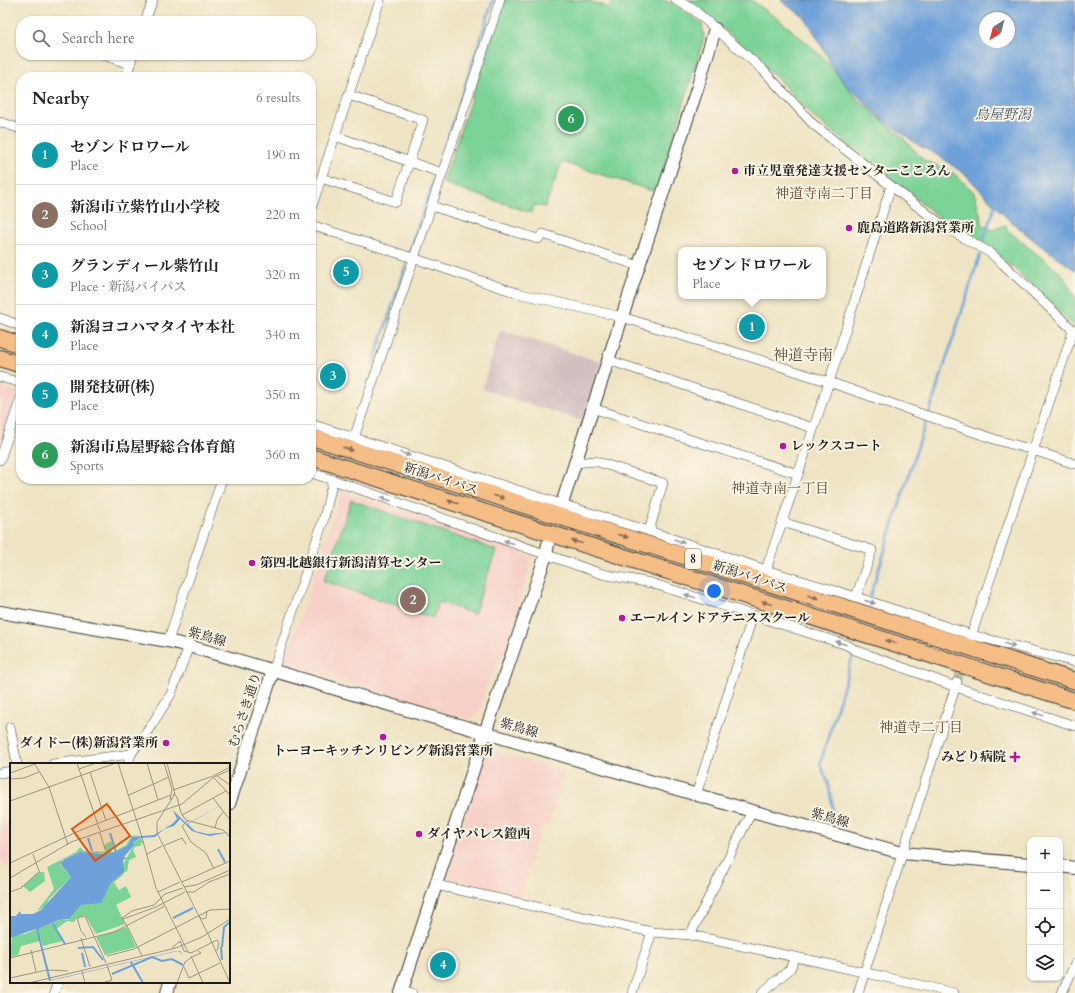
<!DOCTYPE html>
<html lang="en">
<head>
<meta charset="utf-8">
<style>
	body { margin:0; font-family:Cardo,"Noto Serif JP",serif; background:#f6f6f6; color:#222 }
	.controls { position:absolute; right:12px; bottom:12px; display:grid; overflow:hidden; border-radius:8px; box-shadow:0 1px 3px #0004 }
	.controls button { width:36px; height:36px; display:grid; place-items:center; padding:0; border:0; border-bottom:1px solid #e0e0e0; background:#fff; color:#222; font:20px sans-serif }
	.compass { position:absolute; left:979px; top:12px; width:36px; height:36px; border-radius:50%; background:#fff; box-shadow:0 1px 3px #0004; rotate:216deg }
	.you { position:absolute; left:714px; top:591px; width:14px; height:14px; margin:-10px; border:3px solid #fff; border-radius:50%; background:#1a73e8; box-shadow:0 0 0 6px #1a73e833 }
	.badge { display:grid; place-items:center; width:26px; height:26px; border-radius:50%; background:#ea580c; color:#fff; font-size:13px; font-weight:700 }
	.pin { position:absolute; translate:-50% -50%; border:2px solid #fff; box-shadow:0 1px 4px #0006 }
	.popup { position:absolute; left:678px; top:247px; width:148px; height:52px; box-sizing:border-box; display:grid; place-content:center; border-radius:8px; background:#fff; filter:drop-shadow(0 1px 3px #0005); font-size:13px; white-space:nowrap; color:#767676 }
	.popup b { font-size:15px; color:#222 }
	.popup::after { content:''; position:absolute; left:50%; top:100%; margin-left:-8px; border:8px solid transparent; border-top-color:#fff }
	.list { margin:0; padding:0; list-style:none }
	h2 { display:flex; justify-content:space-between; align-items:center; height:52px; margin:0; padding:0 16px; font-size:17px }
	h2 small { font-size:13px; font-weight:400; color:#767676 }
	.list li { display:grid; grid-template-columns:26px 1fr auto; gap:12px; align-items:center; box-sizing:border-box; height:60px; padding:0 16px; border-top:1px solid #e0e0e0 }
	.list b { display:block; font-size:15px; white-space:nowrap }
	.list p { margin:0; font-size:13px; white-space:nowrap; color:#767676 }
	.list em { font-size:13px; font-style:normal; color:#767676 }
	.icon { flex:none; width:22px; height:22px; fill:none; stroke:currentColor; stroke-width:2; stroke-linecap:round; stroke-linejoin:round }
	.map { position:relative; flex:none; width:1075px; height:993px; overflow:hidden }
	.search { position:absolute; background:#fff; box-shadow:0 1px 3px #0004; left:16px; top:16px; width:300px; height:44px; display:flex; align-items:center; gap:10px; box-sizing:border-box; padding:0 14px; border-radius:16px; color:#767676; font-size:15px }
	.panel { position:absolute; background:#fff; box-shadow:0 1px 3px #0004; left:16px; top:72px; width:300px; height:412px; border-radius:16px }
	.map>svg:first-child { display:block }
	.built { fill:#f7d1c8 }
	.industrial { fill:#d2bfc0 }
	.green { fill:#7bd398; stroke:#4c785a }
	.water { fill:#6ea0d9; stroke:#455e7a; fill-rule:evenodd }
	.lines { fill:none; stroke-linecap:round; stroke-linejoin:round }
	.stream { stroke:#6ea0d9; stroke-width:2.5 }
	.minor-tunnel { stroke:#c4bca2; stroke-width:9; stroke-dasharray:9 4.5; stroke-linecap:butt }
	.minor-casing { stroke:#3c3a35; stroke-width:10 }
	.tertiary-casing { stroke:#3c3a35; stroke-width:14 }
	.trunk-casing { stroke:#3c3a35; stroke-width:18 }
	.minor { stroke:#fff; stroke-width:9 }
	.tertiary { stroke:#fff; stroke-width:12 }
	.trunk { stroke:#f6be87; stroke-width:16 }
	.oneway { fill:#896d52 }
	.oneway2 { fill:#999 }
	.poi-dot { fill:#b5179e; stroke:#fcf5e5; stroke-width:1.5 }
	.labels { text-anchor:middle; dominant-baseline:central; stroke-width:4; stroke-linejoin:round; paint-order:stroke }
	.shield { fill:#fcf5e5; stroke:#5f5d58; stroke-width:1 }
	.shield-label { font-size:12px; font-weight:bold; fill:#1c1c1c }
	.poi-label { font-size:13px; font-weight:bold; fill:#1c1c1c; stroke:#fcf5e5; text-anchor:start }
	.street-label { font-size:13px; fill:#1c1c1c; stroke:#fcf5e5 }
	.water-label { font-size:14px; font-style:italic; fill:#415771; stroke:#fcf5e5 }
	.neighbourhood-label { font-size:14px; fill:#604b34; stroke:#fcf5e5 }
	.quarter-label { font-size:15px; fill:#604b34; stroke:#fcf5e5 }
	.inset-river { fill:none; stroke:#6ea0d9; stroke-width:2 }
	.inset-road { fill:none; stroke:#9a9481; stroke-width:1 }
	.view { fill:#de560d; fill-opacity:0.15; stroke:#de560d; stroke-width:2 }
	.inset-edge { fill:none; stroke:#1c1c1c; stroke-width:2 }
</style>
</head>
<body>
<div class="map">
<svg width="1075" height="993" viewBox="0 0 1075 993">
	<rect width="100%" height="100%" fill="#fcf5e5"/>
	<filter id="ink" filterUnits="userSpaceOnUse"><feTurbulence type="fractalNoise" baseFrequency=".025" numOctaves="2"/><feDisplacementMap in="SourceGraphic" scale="8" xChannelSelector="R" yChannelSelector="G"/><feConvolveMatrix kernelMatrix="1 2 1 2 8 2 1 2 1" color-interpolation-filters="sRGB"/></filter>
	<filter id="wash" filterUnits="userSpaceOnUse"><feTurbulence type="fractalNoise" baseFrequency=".012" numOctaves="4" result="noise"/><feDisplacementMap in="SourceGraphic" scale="16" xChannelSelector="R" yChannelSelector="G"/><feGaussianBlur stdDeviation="0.9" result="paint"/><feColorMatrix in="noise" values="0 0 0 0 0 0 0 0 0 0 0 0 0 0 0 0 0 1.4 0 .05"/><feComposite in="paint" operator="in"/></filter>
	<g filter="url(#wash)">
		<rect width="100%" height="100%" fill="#eee4c4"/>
		<g class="built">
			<polygon points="0,387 18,392 0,447"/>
			<polygon points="342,491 533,556 508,644 486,687 480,713 470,720 285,663"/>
			<polygon points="485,748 564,772 548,826 542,824 519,900 446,878"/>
			<polygon points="0,821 11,825 11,866 0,862"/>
		</g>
		<polygon class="industrial" points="500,330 602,362 583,421 482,389"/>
		<g class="green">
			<polygon points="504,0 586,0 610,8 613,0 663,0 674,4 702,24 704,37 660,182 653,191 562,162 545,207 534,205 532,213 443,183"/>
			<polygon points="685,0 751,0 781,21 823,57 857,99 900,135 924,160 952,172 974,192 983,225 993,230 1006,225 1007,230 1063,275 1075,298 1075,327 1014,268 987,247 954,229 811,115 778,79 742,45 699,8"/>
			<polygon points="351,500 496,550 474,614 439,602 433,618 324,581"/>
		</g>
		<path class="water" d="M780,0H1075V270L1036,242L1006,217L966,175L939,156L920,146L882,119L843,82L832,66L813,30L804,17ZM985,18H1009V42H985Z"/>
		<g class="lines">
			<g class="stream">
				<polyline points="438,169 493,0"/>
				<polyline points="983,242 996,202"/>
				<polyline points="409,254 436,173"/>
				<polyline points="373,364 408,259"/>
				<polyline points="929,413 980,255"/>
				<polyline points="870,597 927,418"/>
				<polyline points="834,823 832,803 828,782 820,764 853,655"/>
			</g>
		</g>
	</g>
	<g filter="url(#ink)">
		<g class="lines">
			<polyline class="minor-tunnel" points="957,681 969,644"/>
			<g class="minor-casing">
				<g id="minor">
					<polyline points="676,0 694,10 763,70 813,124 891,186 946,228 989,252 1003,264 1075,332"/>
					<polyline points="145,21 153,0"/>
					<polyline points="103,55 130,64"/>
					<polyline points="126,77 133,55"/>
					<polyline points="0,122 21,129"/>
					<polyline points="335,136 442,173"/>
					<polyline points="321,178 396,202 423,120 349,95"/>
					<polyline points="431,206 538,239 543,234 639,266"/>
					<polyline points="311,209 380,0"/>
					<polyline points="311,225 413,258 517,293 622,317 776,365 829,382 997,440 1033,450 1075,464"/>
					<polyline points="0,318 21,326"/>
					<polyline points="608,360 813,428"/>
					<polyline points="0,377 21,383"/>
					<polyline points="592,408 798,474"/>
					<polyline points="311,424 561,504 649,531 766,570 856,597 972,635 1075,662"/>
					<polyline points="354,438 500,0"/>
					<polyline points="0,460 21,397"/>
					<polyline points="575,463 595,461 663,483 649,531"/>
					<polyline points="311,473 333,480 602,574 651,583 847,645 855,650 956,687 1075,726"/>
					<polyline points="782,522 872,550 856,597"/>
					<polyline points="766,570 829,382 891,186"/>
					<polyline points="970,639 1073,331"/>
					<polyline points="168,641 222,479"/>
					<polyline points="273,671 324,518 333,480"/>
					<polyline points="10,727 17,764"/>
					<polyline points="53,764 131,754"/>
					<polyline points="128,764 131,754 151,726 171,694 189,646"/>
					<polyline points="0,773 11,771"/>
					<polyline points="696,795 753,615"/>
					<polyline points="436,885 652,932 690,935 819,962 954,993"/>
					<polyline points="690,935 752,811"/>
					<polyline points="402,990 412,993"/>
					<polyline points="54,993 58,982"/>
					<polyline points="632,993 652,932"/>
					<polyline points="762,993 790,969 795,957"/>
					<polyline points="858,993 957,682"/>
					<polyline points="1062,993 1075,964"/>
				</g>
			</g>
			<g class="tertiary-casing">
				<g id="tertiary">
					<polyline points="560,510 622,317 697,89 715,29"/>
					<polyline points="0,612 168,641 189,646 752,811 902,853 1030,864"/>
					<polyline points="229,804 273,671"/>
					<polyline points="1060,866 1075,868"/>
					<polyline points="167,993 170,982"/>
					<polyline points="401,993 485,733 546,555 548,544"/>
				</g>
			</g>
			<g class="trunk-casing">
				<g id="trunk">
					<polyline points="0,338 21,345"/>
					<polyline points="0,358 21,365"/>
					<polyline points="311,437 1075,681"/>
					<polyline points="311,457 1075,701"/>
				</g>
			</g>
			<use href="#minor" class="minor"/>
			<use href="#tertiary" class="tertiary"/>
			<use href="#trunk" class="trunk"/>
		</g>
		<defs><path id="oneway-solid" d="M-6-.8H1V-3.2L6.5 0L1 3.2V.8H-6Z"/></defs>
		<g class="oneway">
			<use href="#oneway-solid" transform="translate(348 449) rotate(18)"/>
			<use href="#oneway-solid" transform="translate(499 497) rotate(18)"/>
			<use href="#oneway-solid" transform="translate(453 502) rotate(-162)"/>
			<use href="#oneway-solid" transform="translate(623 536) rotate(18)"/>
			<use href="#oneway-solid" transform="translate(577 542) rotate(-162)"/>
			<use href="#oneway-solid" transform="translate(813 597) rotate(18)"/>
			<use href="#oneway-solid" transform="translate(767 603) rotate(-162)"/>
			<use href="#oneway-solid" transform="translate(891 642) rotate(-162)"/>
		</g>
		<g class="oneway2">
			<use href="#oneway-solid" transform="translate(405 454) rotate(18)"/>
			<use href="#oneway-solid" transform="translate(386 499) rotate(-161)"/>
			<use href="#oneway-solid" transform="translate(679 541) rotate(19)"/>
			<use href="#oneway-solid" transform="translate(509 542) rotate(-161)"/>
			<use href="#oneway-solid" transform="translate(690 596) rotate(-162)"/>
			<use href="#oneway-solid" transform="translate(870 602) rotate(18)"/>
			<use href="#oneway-solid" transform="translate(841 643) rotate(-162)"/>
			<use href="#oneway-solid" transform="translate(1010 645) rotate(14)"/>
			<use href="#oneway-solid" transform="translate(1038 714) rotate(-162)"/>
		</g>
	</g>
	<g class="poi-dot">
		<circle cx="735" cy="171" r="4"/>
		<circle cx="849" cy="228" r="4"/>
		<circle cx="783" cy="446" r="4"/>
		<circle cx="252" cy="563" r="4"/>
		<circle cx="622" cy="618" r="4"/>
		<circle cx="383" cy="737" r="4"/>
		<circle cx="166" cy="743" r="4"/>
		<path d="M1013 751h4v4h4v4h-4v4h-4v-4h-4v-4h4z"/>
		<circle cx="419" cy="834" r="4"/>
	</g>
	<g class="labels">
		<rect class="shield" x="685" y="549" width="16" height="20" rx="3"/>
		<g class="shield-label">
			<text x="693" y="559">8</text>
		</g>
		<g class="poi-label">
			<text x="743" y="171">市立児童発達支援センターこころん</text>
			<text x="857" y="228">鹿島道路新潟営業所</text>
			<text x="791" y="446">レックスコート</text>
			<text x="260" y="563">第四北越銀行新潟清算センター</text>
			<text x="630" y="618">エールインドアテニススクール</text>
			<text x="158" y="743" text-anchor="end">ダイドー(株)新潟営業所</text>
			<text x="383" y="751" text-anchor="middle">トーヨーキッチンリビング新潟営業所</text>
			<text x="1006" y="757" text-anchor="end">みどり病院</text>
			<text x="427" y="834">ダイヤパレス鐙西</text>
		</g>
		<g class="street-label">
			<text transform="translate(441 479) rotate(18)">新潟バイパス</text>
			<text transform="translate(750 577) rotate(18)">新潟バイパス</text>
			<text transform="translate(207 637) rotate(16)">紫鳥線</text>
			<text transform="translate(245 710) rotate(-72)">むらさき通り</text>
			<text transform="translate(519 728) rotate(16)">紫鳥線</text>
			<text transform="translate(830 818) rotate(16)">紫鳥線</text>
		</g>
		<g class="water-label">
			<text x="1003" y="114">鳥屋野潟</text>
		</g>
		<g class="neighbourhood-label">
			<text x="824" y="193">神道寺南二丁目</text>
			<text x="780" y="488">神道寺南一丁目</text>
			<text x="921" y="727">神道寺二丁目</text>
		</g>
		<g class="quarter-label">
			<text x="803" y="355">神道寺南</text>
		</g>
	</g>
	<g transform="translate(10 763)">
		<rect width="220" height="220" fill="#eee4c4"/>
		<path d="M130,72L121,75L117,83L105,89L98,91L70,89L52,97L50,101L61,114L39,136L36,143L27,148L44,126L37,104L66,89L70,84L74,88L97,89L94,82L101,78L104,86L100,87L103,89L116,82L121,73ZM131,75L133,80H130L132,82L125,84L123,87L126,94L119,97L117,109L115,108L112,113L104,119L109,127L116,123L121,134L106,142L115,161L86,171L75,152L67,155L64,159L57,158L46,166L52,178L33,183L30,174V178L11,183L8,192L0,194L2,173L15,171L50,157H58L70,142L90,139L101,120L113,110V101L124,82L122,80ZM29,109H34L35,118L20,129L13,123ZM117,164L126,184L95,192L86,174Z" fill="#7bd398"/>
		<path d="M220,37L178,61L185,68L198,71L220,69L200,73L188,70L182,68L170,56L164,63L154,66L145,74L130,75L122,80L125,81L114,94L117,95L113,97L114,109L101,120L91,140L71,142L59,156L49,157L28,166L41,217L166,188H170L173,191L168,188L39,218L26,166L0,175V153H6L10,148L11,151H23L31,147L61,114L50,100L55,96L70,89L94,91L105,89L117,83L122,74L144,72L162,61L167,56L163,47L177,61Z" fill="#6ea0d9"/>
		<path class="inset-river" d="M100,70L106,89M78,75L82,88M208,86L215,99M163,155L183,145M43,161L55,181M211,184L212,197M212,184L214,164L220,159M68,185L83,184L93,197M72,190L75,204M121,199L133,220M102,211L142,194L152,198L162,196L173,202"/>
		<path class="inset-road" d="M24,0L39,24L58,82M67,0L90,68M108,0L131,71M137,0L148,37M154,0L162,26L160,37M157,0L165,31L147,59V70L199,173L220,220M69,6L86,0M80,9L96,58M0,10L28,0M207,13L220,22M203,14L220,32M0,16L14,15L29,9M163,27L203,13L220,4M163,31L167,34L171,50L176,57L213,67L220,74M119,32L159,14M203,35L220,57M0,38L106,0M172,52L216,28M178,58L172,63L181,79L196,90L204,106M205,65L207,57L213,49M90,70L96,89M131,71L146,125L178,189M153,83L172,75L176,81M23,91L29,108M137,91L152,83M0,100L71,67L161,32M0,115L61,79L172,41L204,14L220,7M172,119L220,98M174,124L186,122L220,107M0,129L11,125L30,108M148,129L170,119M177,129H184L199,119L220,111M189,153L192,156L196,155L197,148M113,156L146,144L175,129M117,163L132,193M117,163L112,155L122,148L144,142L155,131L173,125M76,174L71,168L67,155L75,153L96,200M71,175L80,204M162,185L170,178L174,188L181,190L207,177L209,180L207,188M21,187L26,209M97,193L124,186L200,147L220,146M181,193L193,220M182,194L191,190L188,188M0,195L104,169L155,143M174,204L179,215L210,200M38,207L58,208M72,208L75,220M0,215L37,207M19,220L166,185L192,174L220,156M92,220L102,217L97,202M167,220L175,199L182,194"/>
		<path class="view" d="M97,41L120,73L85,98L62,66Z"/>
		<rect width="220" height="220" class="inset-edge"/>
	</g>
</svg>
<div class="controls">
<button>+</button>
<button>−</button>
<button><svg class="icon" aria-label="locate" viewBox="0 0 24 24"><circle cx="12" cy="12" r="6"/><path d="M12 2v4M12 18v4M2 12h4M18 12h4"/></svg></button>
<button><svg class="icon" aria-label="layers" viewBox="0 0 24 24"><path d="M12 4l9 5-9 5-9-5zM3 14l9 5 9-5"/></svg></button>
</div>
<svg class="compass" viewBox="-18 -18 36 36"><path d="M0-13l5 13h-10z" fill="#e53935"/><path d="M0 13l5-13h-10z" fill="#767676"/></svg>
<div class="you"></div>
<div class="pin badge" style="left:752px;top:327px;background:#0f9aa8">1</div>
<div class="popup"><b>セゾンドロワール</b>Place</div>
<div class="pin badge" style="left:413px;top:600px;background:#8d6e63">2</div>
<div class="pin badge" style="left:333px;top:376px;background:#0f9aa8">3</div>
<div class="pin badge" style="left:443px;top:965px;background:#0f9aa8">4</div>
<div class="pin badge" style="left:346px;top:272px;background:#0f9aa8">5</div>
<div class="pin badge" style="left:571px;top:119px;background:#2e9e5b">6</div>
<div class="search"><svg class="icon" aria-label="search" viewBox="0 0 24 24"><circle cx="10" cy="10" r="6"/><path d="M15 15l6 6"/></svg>Search here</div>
<section class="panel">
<h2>Nearby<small>6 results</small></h2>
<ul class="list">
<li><span class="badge" style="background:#0f9aa8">1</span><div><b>セゾンドロワール</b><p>Place</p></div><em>190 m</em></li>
<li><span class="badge" style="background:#8d6e63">2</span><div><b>新潟市立紫竹山小学校</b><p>School</p></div><em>220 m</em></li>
<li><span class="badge" style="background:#0f9aa8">3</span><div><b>グランディール紫竹山</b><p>Place · 新潟バイパス</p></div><em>320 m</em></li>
<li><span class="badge" style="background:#0f9aa8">4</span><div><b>新潟ヨコハマタイヤ本社</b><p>Place</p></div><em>340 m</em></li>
<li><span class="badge" style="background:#0f9aa8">5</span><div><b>開発技研(株)</b><p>Place</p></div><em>350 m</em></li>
<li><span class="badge" style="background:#2e9e5b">6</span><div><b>新潟市鳥屋野総合体育館</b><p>Sports</p></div><em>360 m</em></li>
</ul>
</section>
</div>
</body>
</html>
